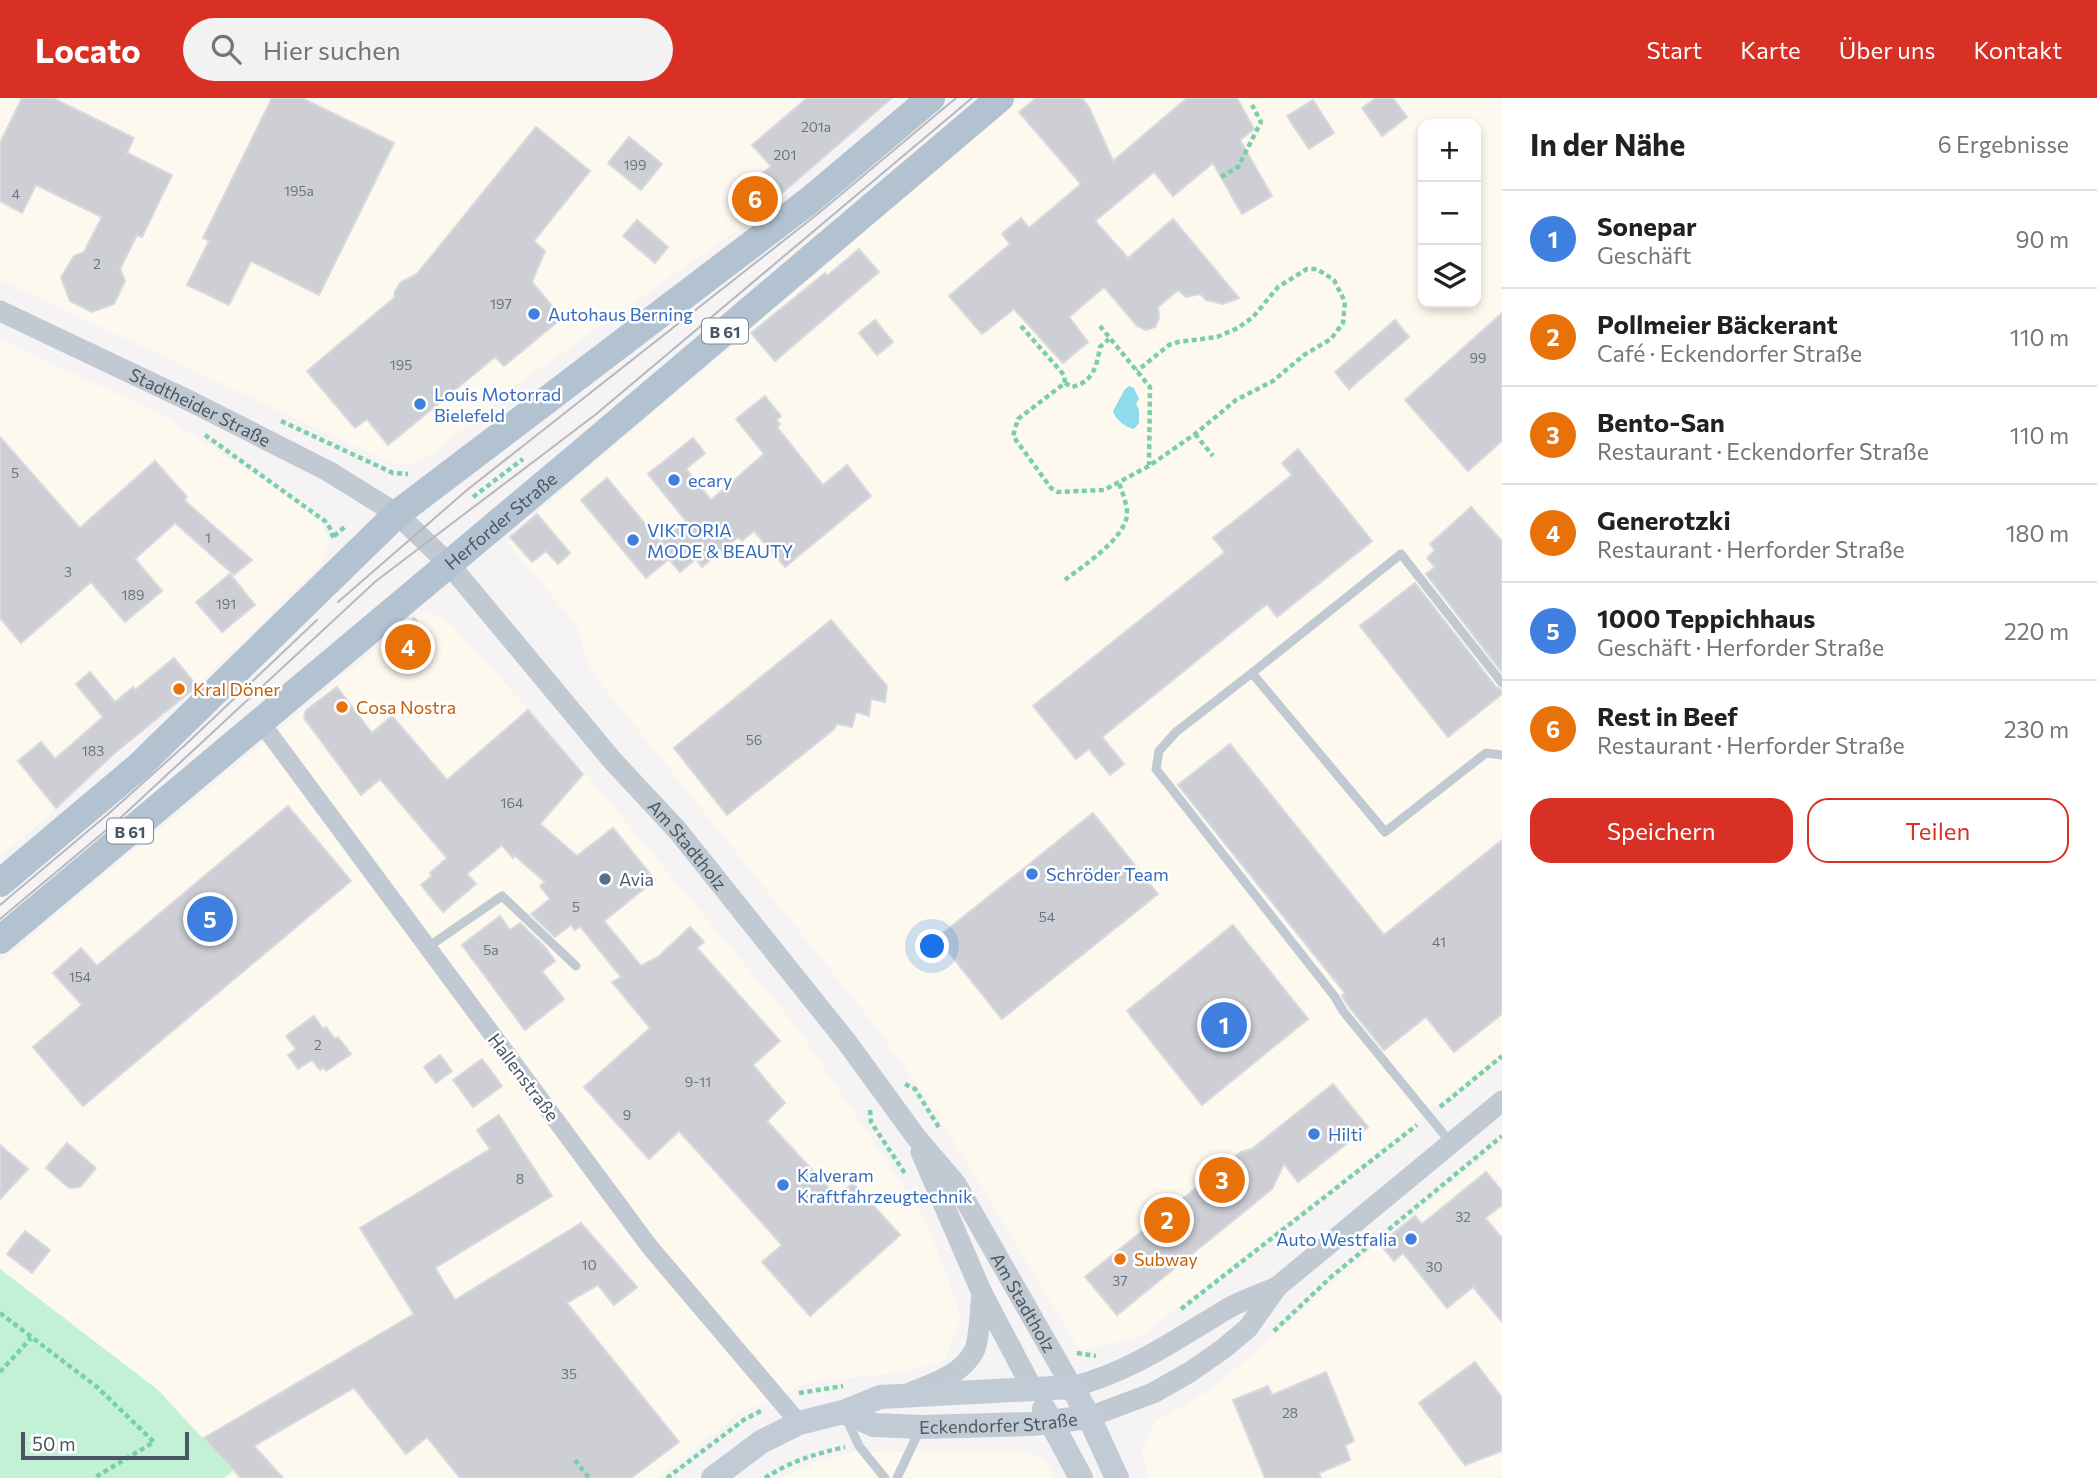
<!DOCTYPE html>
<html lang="de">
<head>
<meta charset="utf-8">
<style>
	body { margin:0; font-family:Commissioner,sans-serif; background:#f2f2f2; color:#202124 }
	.controls { position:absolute; right:21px; top:21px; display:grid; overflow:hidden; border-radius:14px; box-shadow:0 4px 10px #0003 }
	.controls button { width:63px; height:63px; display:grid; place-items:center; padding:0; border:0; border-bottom:2px solid #e0e0e0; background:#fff; color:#202124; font:35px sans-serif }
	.scale { position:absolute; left:21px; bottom:18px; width:168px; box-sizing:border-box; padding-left:7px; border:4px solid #4a5661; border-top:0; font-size:19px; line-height:24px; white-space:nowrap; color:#4a5661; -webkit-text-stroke:5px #fff; paint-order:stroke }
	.you { position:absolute; left:933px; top:849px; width:24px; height:24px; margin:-18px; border:5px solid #fff; border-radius:50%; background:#1a73e8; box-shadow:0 0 0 10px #1a73e833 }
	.badge { display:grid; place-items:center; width:46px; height:46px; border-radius:50%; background:#d93025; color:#fff; font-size:23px; font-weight:700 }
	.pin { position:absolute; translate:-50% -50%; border:4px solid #fff; box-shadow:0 2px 7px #0006 }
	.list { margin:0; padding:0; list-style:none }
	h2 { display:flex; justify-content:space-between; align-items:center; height:91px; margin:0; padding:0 28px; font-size:30px }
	h2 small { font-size:23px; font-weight:400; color:#757577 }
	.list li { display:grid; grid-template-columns:46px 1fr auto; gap:21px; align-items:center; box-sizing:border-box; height:98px; padding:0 28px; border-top:2px solid #e0e0e0 }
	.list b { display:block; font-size:26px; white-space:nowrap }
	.list p { margin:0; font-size:23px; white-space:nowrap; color:#757577 }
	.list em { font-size:23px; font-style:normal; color:#757577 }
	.actions { display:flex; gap:14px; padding:21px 28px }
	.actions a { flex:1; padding:16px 0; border:2px solid #d93025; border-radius:21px; text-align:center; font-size:24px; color:#d93025 }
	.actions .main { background:#d93025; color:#fff }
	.icon { flex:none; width:38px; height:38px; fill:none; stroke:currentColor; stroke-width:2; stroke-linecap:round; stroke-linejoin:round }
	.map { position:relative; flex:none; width:1502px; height:1380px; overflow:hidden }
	header { display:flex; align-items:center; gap:42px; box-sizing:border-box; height:98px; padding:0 35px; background:#d93025; color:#fff }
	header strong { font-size:33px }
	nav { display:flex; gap:38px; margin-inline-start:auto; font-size:24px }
	.search { width:490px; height:63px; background:#f2f2f2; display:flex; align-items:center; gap:18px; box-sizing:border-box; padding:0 24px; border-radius:38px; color:#757577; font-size:26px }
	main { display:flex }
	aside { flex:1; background:#fff }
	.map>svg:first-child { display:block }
	.commercial { fill:#fdf9ef; fill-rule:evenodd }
	.green { fill:#c3f1d5 }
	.water { fill:#90daee }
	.building { fill:#cdcfd5; stroke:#d7d9de; stroke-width:2 }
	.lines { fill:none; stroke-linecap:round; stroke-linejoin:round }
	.path { stroke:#7ad0a6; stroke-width:4.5; stroke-dasharray:5 3.5; stroke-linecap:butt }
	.service { stroke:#c1cad2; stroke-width:9 }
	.minor { stroke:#c1cad2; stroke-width:18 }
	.tertiary { stroke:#c1cad2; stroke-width:21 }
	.secondary { stroke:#c1cbd6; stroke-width:24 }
	.primary { stroke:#b3c2d1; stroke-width:28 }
	.tram { stroke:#b5b8bd; stroke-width:2 }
	.shop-dot { fill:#3f7fe0; stroke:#fff; stroke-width:2.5 }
	.food-dot { fill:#e8710a; stroke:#fff; stroke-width:2.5 }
	.service-dot { fill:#5c6f8a; stroke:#fff; stroke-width:2.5 }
	.labels { text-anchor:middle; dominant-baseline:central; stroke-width:5; stroke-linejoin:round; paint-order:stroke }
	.number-label { font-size:14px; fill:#6b747e }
	.shield { fill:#fff; stroke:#808990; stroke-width:2 }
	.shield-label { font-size:16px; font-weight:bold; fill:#4a5661 }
	.shop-label { font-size:18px; fill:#366cbe; stroke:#fff; text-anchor:start }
	.street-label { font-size:18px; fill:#4a5661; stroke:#fff }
	.food-label { font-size:18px; fill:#c56008; stroke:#fff; text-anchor:start }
	.service-label { font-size:18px; fill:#4e5e75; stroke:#fff; text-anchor:start }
</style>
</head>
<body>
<header>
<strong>Locato</strong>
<div class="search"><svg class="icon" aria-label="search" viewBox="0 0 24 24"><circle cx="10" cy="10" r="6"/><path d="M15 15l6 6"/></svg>Hier suchen</div>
<nav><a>Start</a><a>Karte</a><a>Über uns</a><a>Kontakt</a></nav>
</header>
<main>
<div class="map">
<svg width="1502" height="1380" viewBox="0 0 1502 1380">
	<rect width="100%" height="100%" fill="#f5f3f3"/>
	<g class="commercial">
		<polygon points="0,0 896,0 753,121 519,285 430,358 414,366 391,365 0,182"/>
		<path d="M1021,0H1502V956L1140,1239L1080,1252L934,1011L873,925L598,582L588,566L579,532L572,521L508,446L511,436ZM1423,26H1476V205H1423Z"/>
		<polygon points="0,241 162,317 281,394 322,426 329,445 321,466 197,588 0,759"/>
		<polygon points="429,515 443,519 454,529 587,677 795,927 920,1114 943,1165 961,1220 945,1262 910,1273 809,1285 738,1316 658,1380 224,1380 232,1373 158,1292 0,1171 0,864 415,518"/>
		<polygon points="1502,1045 1502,1376 1492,1380 1149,1380 1142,1353 1156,1323 1213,1290 1379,1146"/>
		<polygon points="1026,1353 1047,1365 1055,1380 781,1380 810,1365 855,1354"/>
	</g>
	<polygon class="green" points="0,1171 158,1292 233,1373 224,1380 0,1380"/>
	<path class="water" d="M1129,288L1134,290L1139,301L1136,306L1139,312V325L1134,331C1126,330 1115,321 1113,313L1125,291Z"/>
	<g class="building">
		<polygon points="22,0 53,0 134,40 127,55 172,77 142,139 137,137 120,171 125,183 114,206 92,214 70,203 61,179 74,158 84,154 102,119 36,87 22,115 0,103 0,45"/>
		<polygon points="272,0 302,0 394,45 319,197 251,163 229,207 187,187 209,143 203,140"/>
		<polygon points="807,0 892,0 752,121 734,100 771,68 752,47"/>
		<polygon points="1036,0 1082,0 1089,9 1113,63 1187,0 1237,0 1254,31 1240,42 1272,98 1242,116 1213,65 1173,98 1154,74 1095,123 1128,160 1173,121 1239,200 1223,206 1206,202 1200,196 1186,199 1178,192 1158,209 1159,220 1155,229 1146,232 1137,228 1104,189 1069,219 1088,244 1063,265 1014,211 982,236 949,198 1010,146 1002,136 1021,120 1029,130 1081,86 1019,14"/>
		<polygon points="1376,0 1393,0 1407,19 1382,38 1362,10"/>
		<polygon points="1313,2 1334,35 1309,51 1287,18"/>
		<polygon points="536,29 590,73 534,143 545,153 532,184 562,220 504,268 495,259 388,347 367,321 355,330 307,273 394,200 395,193 401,184 417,176"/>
		<polygon points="629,39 662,66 641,92 608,65"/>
		<polygon points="637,122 668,149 655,165 623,138"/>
		<polygon points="859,151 879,174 775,263 751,235 825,175 827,178"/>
		<polygon points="1502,215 1502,343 1468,373 1405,302"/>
		<polygon points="875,222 893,244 877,257 859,235"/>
		<polygon points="1395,222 1409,239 1349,291 1335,274"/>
		<polygon points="765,298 781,318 776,322 780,326 777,329 823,387 847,367 871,398 785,469 754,433 742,443 738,439 702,469 696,461 680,474 669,461 646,480 581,402 607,380 660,444 686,423 648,376 693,340 705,355 686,371 711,402 764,356 736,321"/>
		<polygon points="0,339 80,430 155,363 187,399 184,402 252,462 234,477 175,425 135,461 162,493 125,524 91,484 21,545 0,520"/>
		<polygon points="1298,351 1372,443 1277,519 1267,506 1102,639 1124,666 1110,677 1089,651 1076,661 1033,608 1225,454 1213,440 1292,377 1282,365"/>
		<polygon points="1471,409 1502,443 1502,574 1426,476 1435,469 1427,460 1435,452 1430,446"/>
		<polygon points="537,416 570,455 558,466 546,453 532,464 510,439"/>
		<polygon points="230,476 255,507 222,534 196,504"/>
		<polygon points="1415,485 1496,589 1502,592 1502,596 1448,639 1360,528"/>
		<polygon points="414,520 433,543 421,553 427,561 409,575 384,546"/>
		<polygon points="831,522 887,588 885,604 871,601 869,618 856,614 852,629 837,626 833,632 727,717 674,650"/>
		<polygon points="174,560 197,588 115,655 56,710 18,663 41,644 55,661 103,619 76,586 90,574 115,604 133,589 135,592"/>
		<polygon points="337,589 372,635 392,618 447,682 528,612 583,676 540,726 577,758 613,730 655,782 604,823 641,868 658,859 690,829 704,844 697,850 780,943 753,967 785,1005 767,1023 837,1099 853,1085 900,1137 810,1218 762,1164 782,1147 679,1033 649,1061 584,989 650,930 612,884 621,879 580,828 575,832 571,827 555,839 531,816 550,801 540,788 545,784 514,757 513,760 502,747 467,776 476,786 443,814 421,787 432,778 430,775 447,760 380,681 361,697 304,620 306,612"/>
		<polygon points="1230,646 1384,837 1502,742 1502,916 1454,954 1426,919 1384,952 1349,909 1342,898 1345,895 1178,687"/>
		<polygon points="288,708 351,783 83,1008 33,949 82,907 53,875 81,850 97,868"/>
		<polygon points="1093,715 1158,796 1002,921 937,840"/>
		<polygon points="500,818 510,832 520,825 544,848 555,863 542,873 564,901 525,932 462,847"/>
		<polygon points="1233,827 1308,921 1202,1007 1127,913"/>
		<polygon points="314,918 323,931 326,929 335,941 338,939 351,956 326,973 323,969 320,972 312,962 298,971 288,957 296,951 286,938"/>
		<polygon points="440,957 452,973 436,985 424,969"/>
		<polygon points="482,961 502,988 473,1009 453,982"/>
		<polygon points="1333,986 1368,1029 1298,1084 1284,1066 1272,1091 1117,1217 1085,1179 1241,1054 1252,1051"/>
		<polygon points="499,1017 552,1098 435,1170 455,1202 581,1125 637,1189 614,1207 598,1187 567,1205 679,1344 631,1380 460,1380 427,1339 406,1356 354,1290 254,1348 283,1380 241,1380 204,1340 414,1216 360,1130 490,1051 477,1032"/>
		<polygon points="67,1045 96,1070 80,1089 69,1090 46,1070"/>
		<polygon points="0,1047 28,1071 0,1101"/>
		<polygon points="1486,1074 1502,1093 1502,1107 1485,1120 1502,1140 1502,1224 1473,1189 1447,1210 1403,1155 1394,1163 1380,1146 1415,1118 1422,1126"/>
		<polygon points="25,1133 50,1152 32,1175 7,1156"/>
		<polygon points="1475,1264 1502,1300 1502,1353 1465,1367 1419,1305"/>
		<polygon points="1326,1274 1354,1343 1345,1347 1350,1362 1319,1375 1321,1380 1265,1380 1233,1302 1268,1288 1272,1297"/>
	</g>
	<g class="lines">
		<g class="path">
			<polyline points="1221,79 1238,69 1261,24 1252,7"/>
			<polyline points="1021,228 1064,277 1065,285 1018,321 1013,338 1051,390 1058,394 1104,392 1149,368 1195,336 1236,302 1273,283 1304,257 1331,241 1343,225 1345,204 1334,182 1317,171 1307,171 1278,189 1253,219 1238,230 1217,239 1178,244 1169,247 1137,273"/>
			<polyline points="1100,228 1150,289 1149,367"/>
			<path d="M1065,285L1072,289C1093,284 1097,268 1100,249L1109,241"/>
			<polyline points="281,323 393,375 408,376"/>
			<polyline points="1195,336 1213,358"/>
			<polyline points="205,337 325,423 330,430 334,442"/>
			<polyline points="473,399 523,361"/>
			<polyline points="334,438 347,427"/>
			<path d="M1065,482C1084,467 1122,443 1127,418C1128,408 1122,394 1119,385"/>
			<polyline points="905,986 915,991 940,1031"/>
			<polyline points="1440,1009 1502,958"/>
			<polyline points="870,1012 871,1024 906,1077"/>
			<polyline points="1181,1211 1417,1027"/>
			<polyline points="0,1215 97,1289 154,1344 94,1380"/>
			<polyline points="1274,1233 1331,1179 1502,1038"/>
			<polyline points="1077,1255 1096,1258"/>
			<polyline points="0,1274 31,1240"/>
			<polyline points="799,1295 843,1288"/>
			<polyline points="575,1362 589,1380"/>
			<polyline points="667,1380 745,1321 763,1312"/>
			<path d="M765,1380C791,1363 815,1356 845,1349"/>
		</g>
		<g class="service">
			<polyline points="1252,575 1401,456 1502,585"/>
			<polyline points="428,849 502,798 576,868"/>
			<polyline points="1451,1045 1343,913 1335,899 1156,671 1159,653 1176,634 1252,575 1385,734 1486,655 1502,657"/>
			<polyline points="847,1322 859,1348 885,1380"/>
			<polyline points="897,1380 920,1331"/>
		</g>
		<polyline class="minor" points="260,623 649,1148 799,1325"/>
		<g class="tertiary">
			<path id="s1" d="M0,213L194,305L328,373L397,416L449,466L612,662L678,733L846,943L916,1039L956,1086L1072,1289C1132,1273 1175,1242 1227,1211C1243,1202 1261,1196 1277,1189"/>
			<polyline points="921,1054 982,1195 1033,1292"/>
			<path d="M912,1294C936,1285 964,1275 975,1251C980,1238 980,1210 982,1195"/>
			<polyline points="1089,1319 1153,1295 1190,1274 1223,1251 1248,1230 1277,1189 1502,1003"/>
		</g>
		<g class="secondary">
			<polyline points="1044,1311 1081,1380"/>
			<path id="s2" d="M843,1314L874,1327L921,1329L1032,1326L1089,1319"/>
			<polyline points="713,1380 761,1344 799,1325 843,1314 880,1299 1072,1289 1089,1319 1117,1380"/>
		</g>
		<g class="primary">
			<polyline points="0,785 139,668 397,416 810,102 931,0"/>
			<path id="s3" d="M0,842L573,362L1000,0"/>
		</g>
		<g class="tram">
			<polyline points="338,504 467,392 820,114 956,0"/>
			<polyline points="0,807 107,717 184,648 317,522"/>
			<polyline points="0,821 116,724 376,483 595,317 972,0"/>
		</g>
	</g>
	<g class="shop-dot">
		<circle cx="534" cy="216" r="7"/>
		<circle cx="420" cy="306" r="7"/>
		<circle cx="674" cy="382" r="7"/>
		<circle cx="633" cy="442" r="7"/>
		<circle cx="1032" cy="776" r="7"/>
		<circle cx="1314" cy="1036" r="7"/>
		<circle cx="783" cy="1087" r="7"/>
		<circle cx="1411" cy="1141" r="7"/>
	</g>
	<g class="food-dot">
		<circle cx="179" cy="591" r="7"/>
		<circle cx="342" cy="609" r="7"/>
		<circle cx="1120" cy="1161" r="7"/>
	</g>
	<circle class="service-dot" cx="605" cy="781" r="7"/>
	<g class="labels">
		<g class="number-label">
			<text x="816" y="28">201a</text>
			<text x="785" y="56">201</text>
			<text x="635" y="66">199</text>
			<text x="299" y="92">195a</text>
			<text x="16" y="95">4</text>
			<text x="97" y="165">2</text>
			<text x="501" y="205">197</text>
			<text x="1478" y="259">99</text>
			<text x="401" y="266">195</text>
			<text x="15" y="374">5</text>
			<text x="208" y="439">1</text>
			<text x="68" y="473">3</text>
			<text x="133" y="496">189</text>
			<text x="226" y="505">191</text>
			<text x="754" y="641">56</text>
			<text x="93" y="652">183</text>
			<text x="512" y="704">164</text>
			<text x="576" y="808">5</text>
			<text x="1047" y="818">54</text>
			<text x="1439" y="843">41</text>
			<text x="491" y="851">5a</text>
			<text x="80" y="878">154</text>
			<text x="318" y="946">2</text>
			<text x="698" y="983">9-11</text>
			<text x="627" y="1016">9</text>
			<text x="520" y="1080">8</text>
			<text x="1463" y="1118">32</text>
			<text x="589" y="1166">10</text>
			<text x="1434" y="1168">30</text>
			<text x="1120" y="1182">37</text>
			<text x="569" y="1275">35</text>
			<text x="1290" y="1314">28</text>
		</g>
		<g class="shield">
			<rect x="702" y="220.5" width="46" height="25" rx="5"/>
			<rect x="107" y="720.5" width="46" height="25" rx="5"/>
		</g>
		<g class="shield-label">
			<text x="725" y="233">B 61</text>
			<text x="130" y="733">B 61</text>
		</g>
		<g class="shop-label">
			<text x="548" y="216">Autohaus Berning</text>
			<text x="434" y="296">Louis Motorrad<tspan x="434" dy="21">Bielefeld</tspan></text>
			<text x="688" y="382">ecary</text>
			<text x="647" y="432">VIKTORIA<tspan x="647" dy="21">MODE &amp; BEAUTY</tspan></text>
			<text x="1046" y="776">Schröder Team</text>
			<text x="1328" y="1036">Hilti</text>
			<text x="797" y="1077">Kalveram<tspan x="797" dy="21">Kraftfahrzeugtechnik</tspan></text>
			<text x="1397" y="1141" text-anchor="end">Auto Westfalia</text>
		</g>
		<g class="street-label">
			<text stroke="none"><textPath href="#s1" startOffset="222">Stadtheider Straße</textPath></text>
			<text stroke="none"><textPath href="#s3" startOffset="653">Herforder Straße</textPath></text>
			<text stroke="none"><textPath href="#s1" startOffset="887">Am Stadtholz</textPath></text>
			<text transform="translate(524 979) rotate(53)">Hallenstraße</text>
			<text stroke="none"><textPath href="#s1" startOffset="1456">Am Stadtholz</textPath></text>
			<text stroke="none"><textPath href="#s2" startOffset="158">Eckendorfer Straße</textPath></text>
		</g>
		<g class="food-label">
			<text x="193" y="591">Kral Döner</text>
			<text x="356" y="609">Cosa Nostra</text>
			<text x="1134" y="1161">Subway</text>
		</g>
		<g class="service-label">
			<text x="619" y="781">Avia</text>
		</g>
	</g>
</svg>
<div class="controls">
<button>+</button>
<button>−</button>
<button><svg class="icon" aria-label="layers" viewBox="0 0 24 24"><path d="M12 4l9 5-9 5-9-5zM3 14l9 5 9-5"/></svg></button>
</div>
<div class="scale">50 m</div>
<div class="you"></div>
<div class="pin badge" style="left:1224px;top:927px;background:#3f7fe0">1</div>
<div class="pin badge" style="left:1167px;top:1122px;background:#e8710a">2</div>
<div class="pin badge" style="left:1222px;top:1082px;background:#e8710a">3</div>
<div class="pin badge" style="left:408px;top:549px;background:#e8710a">4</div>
<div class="pin badge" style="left:210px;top:821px;background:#3f7fe0">5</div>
<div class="pin badge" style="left:755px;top:101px;background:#e8710a">6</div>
</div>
<aside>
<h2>In der Nähe<small>6 Ergebnisse</small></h2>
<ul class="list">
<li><span class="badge" style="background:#3f7fe0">1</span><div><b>Sonepar</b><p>Geschäft</p></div><em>90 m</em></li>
<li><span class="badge" style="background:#e8710a">2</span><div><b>Pollmeier Bäckerant</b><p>Café · Eckendorfer Straße</p></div><em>110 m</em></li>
<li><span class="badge" style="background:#e8710a">3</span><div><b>Bento-San</b><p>Restaurant · Eckendorfer Straße</p></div><em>110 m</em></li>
<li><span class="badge" style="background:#e8710a">4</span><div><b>Generotzki</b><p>Restaurant · Herforder Straße</p></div><em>180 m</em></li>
<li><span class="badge" style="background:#3f7fe0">5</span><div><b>1000 Teppichhaus</b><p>Geschäft · Herforder Straße</p></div><em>220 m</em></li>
<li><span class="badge" style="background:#e8710a">6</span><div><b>Rest in Beef</b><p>Restaurant · Herforder Straße</p></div><em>230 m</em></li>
</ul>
<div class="actions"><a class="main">Speichern</a><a>Teilen</a></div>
</aside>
</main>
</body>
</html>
